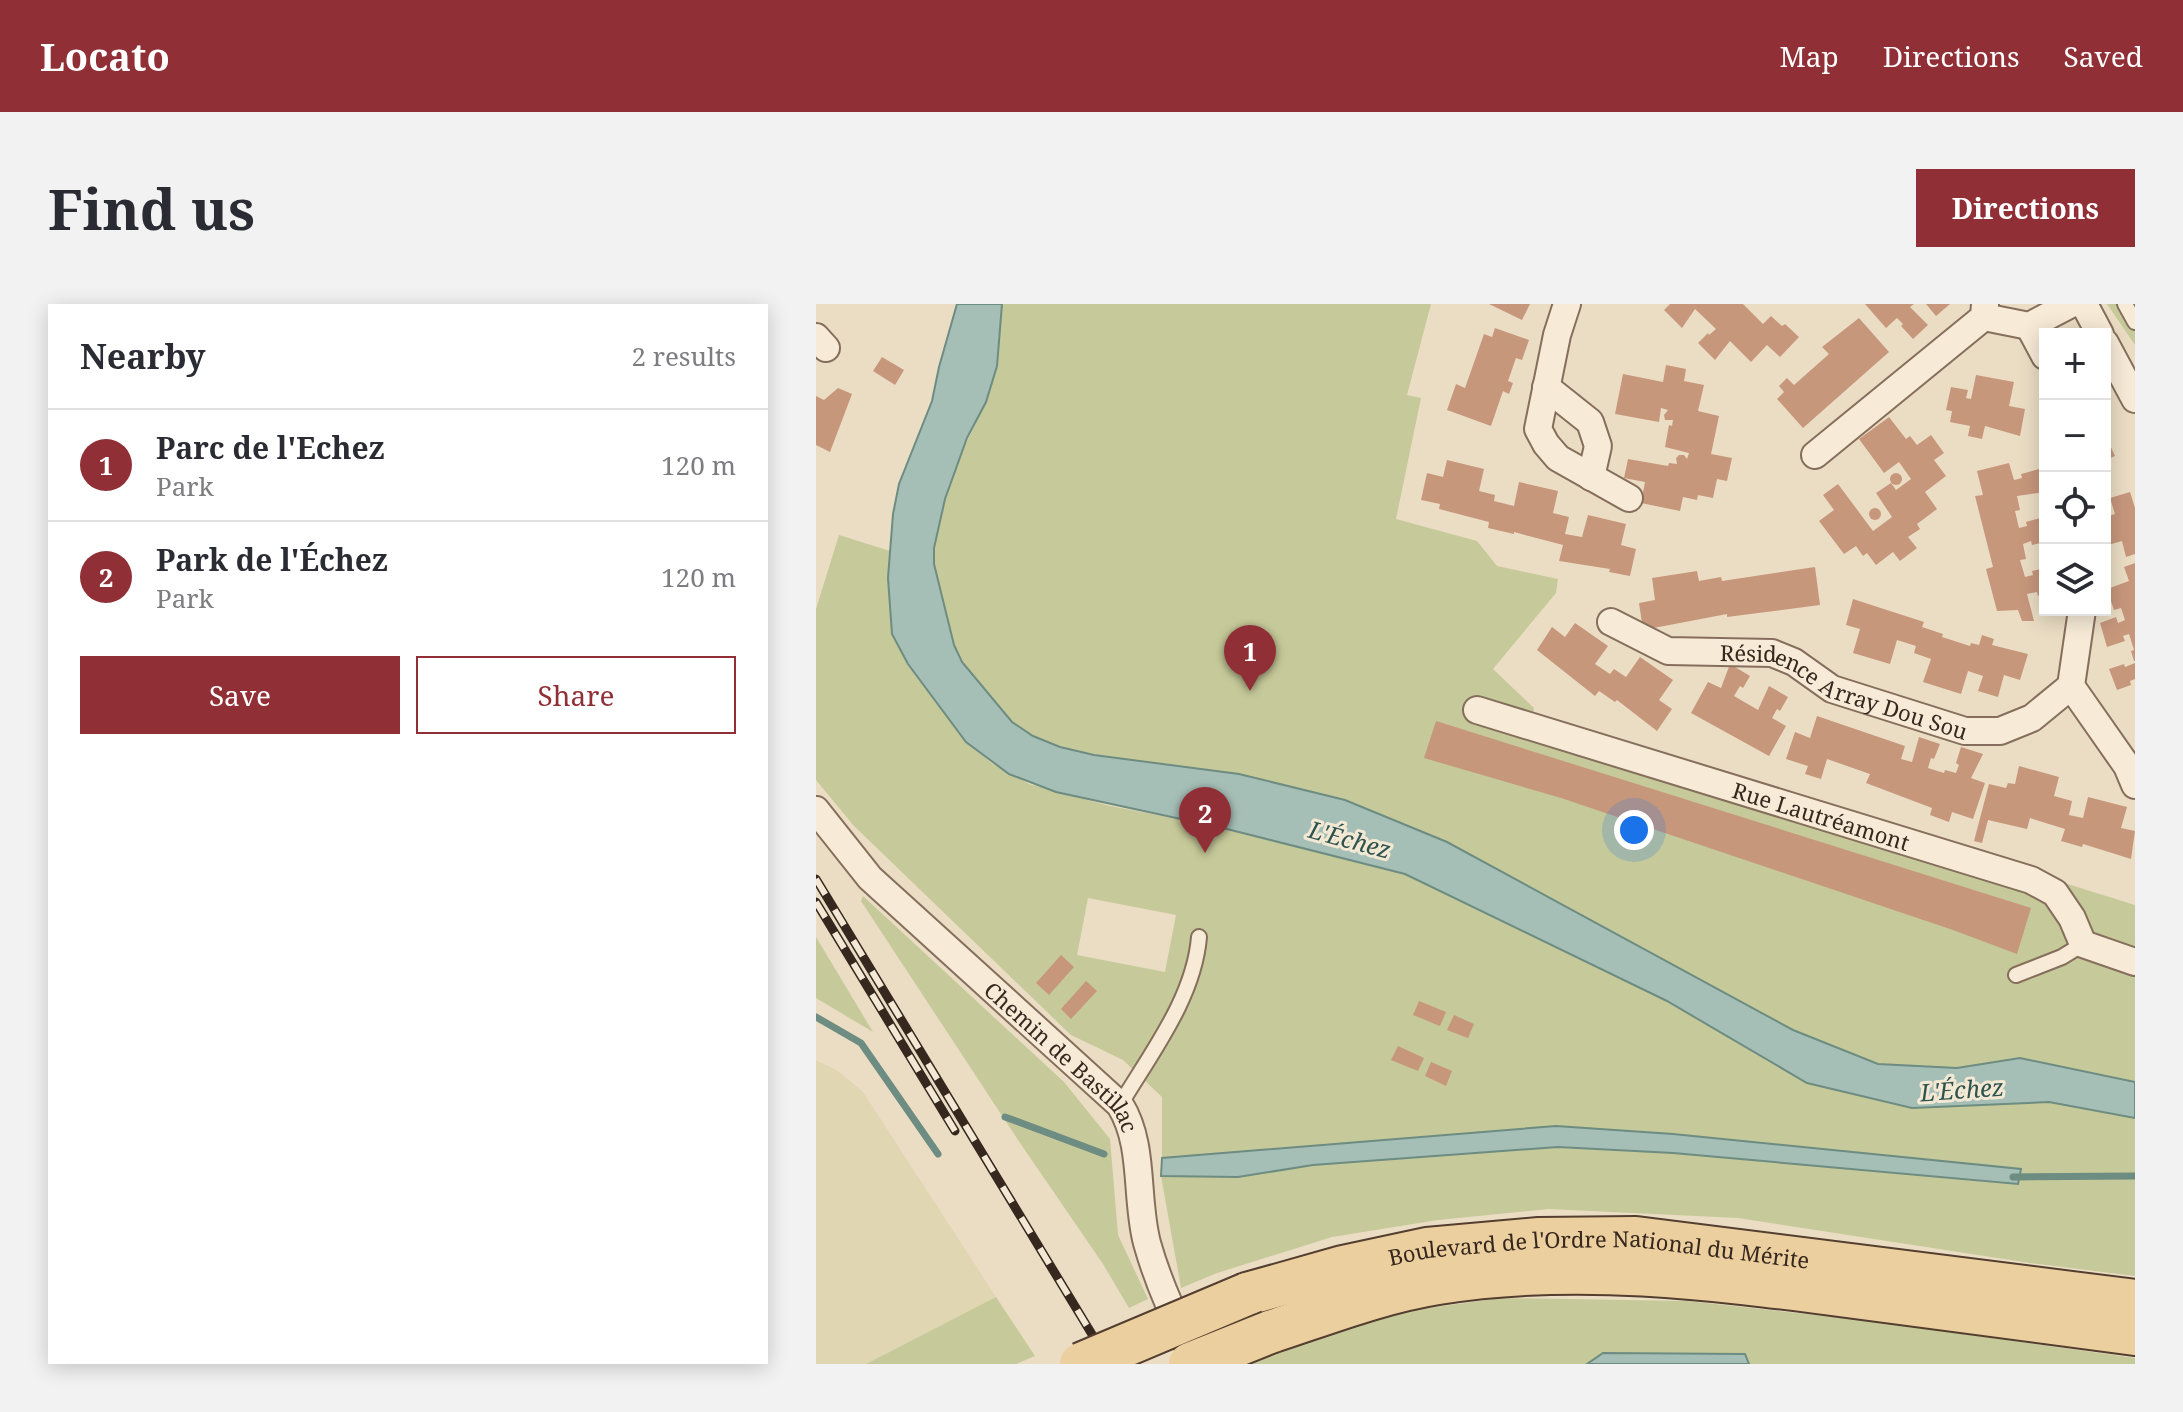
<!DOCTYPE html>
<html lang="en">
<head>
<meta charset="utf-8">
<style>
	body { margin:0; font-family:"Noto Serif",serif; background:#f2f2f3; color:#2b2b33 }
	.controls { position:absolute; right:24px; top:24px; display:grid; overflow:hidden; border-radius:0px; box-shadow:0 4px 20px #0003 }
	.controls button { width:72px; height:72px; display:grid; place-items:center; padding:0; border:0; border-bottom:2px solid #e1e1e2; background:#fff; color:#2b2b33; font:40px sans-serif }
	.you { position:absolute; left:818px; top:526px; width:28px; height:28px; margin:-20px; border:6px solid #fff; border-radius:50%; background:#1a73e8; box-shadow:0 0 0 12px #1a73e833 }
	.badge { display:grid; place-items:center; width:52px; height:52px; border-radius:50%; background:#902f36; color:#fff; font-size:26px; font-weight:700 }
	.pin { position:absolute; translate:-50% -66px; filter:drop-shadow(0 2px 4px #0008) }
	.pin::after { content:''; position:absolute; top:42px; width:28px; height:24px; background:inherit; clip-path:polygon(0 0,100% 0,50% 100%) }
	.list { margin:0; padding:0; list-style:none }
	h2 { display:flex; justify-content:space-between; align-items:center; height:104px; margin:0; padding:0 32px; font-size:34px }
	h2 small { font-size:26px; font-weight:400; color:#7c7c81 }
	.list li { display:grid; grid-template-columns:52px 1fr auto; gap:24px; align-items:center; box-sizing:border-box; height:112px; padding:0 32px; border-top:2px solid #e1e1e2 }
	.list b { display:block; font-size:30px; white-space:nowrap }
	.list p { margin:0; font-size:26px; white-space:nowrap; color:#7c7c81 }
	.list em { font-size:26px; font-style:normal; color:#7c7c81 }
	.actions { display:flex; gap:16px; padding:24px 32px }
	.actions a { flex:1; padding:18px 0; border:2px solid #902f36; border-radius:0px; text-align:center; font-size:28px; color:#902f36 }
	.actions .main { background:#902f36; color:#fff }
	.icon { flex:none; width:44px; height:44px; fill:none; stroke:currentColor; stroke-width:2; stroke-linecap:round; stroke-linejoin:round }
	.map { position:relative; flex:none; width:1319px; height:1060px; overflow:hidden; border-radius:0px }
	header { display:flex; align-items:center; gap:48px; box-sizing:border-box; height:112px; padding:0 40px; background:#902f36; color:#fff }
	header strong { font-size:38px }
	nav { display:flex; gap:44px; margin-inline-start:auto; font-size:28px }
	.intro { display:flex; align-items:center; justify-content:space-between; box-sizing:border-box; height:192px; padding:0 48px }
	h1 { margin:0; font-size:56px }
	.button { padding:20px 36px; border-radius:0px; background:#902f36; color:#fff; font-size:28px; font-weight:700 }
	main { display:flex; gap:48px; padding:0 48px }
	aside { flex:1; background:#fff; border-radius:0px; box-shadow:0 4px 20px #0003 }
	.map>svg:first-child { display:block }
	.farmland { fill:#e0d6b2 }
	.green { fill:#c6c999; fill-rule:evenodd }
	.water { fill:#a6bfb6; stroke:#6d8c82; stroke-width:2 }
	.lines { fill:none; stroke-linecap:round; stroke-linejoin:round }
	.stream { stroke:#6d8c82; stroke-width:7 }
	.building { fill:#c7977c }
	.lane-casing { stroke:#856f5c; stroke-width:18 }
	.street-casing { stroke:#856f5c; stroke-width:30 }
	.primary-casing { stroke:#533e30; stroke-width:46 }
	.lane { stroke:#f7ebd7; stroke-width:14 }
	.street { stroke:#f7ebd7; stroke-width:26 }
	.primary { stroke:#eccf9e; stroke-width:42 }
	.rail-casing { stroke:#36281f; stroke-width:9 }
	.rail { stroke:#f3e8d3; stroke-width:6; stroke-dasharray:18; stroke-linecap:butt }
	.primary-bridge-casing { stroke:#533e30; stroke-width:46; stroke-linecap:butt }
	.primary-bridge { stroke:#eccf9e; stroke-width:42 }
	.labels { text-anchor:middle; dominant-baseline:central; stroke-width:6; stroke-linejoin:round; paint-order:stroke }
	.street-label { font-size:22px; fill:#36281f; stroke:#f3e8d3 }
	.water-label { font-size:24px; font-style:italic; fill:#2f5450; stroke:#f3e8d3 }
</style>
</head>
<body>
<header>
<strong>Locato</strong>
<nav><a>Map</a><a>Directions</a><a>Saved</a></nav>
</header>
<div class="intro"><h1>Find us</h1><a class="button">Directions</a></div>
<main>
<aside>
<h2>Nearby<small>2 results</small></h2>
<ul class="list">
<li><span class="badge">1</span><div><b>Parc de l'Echez</b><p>Park</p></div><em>120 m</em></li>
<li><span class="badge">2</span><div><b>Park de l'Échez</b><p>Park</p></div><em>120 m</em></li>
</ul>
<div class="actions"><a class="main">Save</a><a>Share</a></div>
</aside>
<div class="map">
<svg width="1319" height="1060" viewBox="0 0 1319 1060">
	<rect width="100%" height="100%" fill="#ebddc4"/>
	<polygon class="farmland" points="0,756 22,767 47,788 180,993 50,1060 0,1060"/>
	<g class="green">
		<polygon points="186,0 615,0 591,91 605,94 580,215 661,237 681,262 742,275 740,289 677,365 718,404 716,414 1319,601 1319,778 1204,754 1141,764 1062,760 977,726 631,538 423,470 278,451 244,443 217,433 196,418 146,358 138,341 118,260 118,244 129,195 142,156 161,117 181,62"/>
		<polygon points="1291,0 1304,0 1319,25 1319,41"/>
		<path d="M23,231L74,247L72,274L76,330L92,360L150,438L177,460L213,480L290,501L411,525L589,570L851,697L991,779L1096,804L1233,798L1319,814V972L1214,959L922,914L733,905L622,916L516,933L401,969L365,984L345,872L422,873L497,861L742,843L857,849L1202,880L1205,866L857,830L740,822L346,854V793L307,756L255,731L38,522L0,476V305ZM272,594L360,611L349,668L261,651Z"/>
		<polygon points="47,592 248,778 294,835 302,931 332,995 313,1004 287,960 202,836 45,597"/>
		<polygon points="0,633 57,728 0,694"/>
		<polygon points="180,993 219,1052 200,1060 50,1060"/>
		<polygon points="685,994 871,997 1055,1017 1319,1054 1319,1060 933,1060 928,1050 788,1049 771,1060 419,1060 562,1011"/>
	</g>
	<g class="water">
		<polygon points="141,0 186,0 181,62 170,98 151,134 129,195 118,244 118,260 138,341 146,358 196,418 217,432 244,443 278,451 423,470 529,496 631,538 977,726 1062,760 1141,764 1204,754 1319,778 1319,814 1233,798 1096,804 991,779 851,697 589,570 411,525 240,488 193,470 150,438 92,360 76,330 72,274 77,210 83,180 116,97 123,63"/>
		<polygon points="740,822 857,830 1205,865 1202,880 857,849 742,843 497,861 422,873 345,872 346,854"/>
		<polygon points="787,1049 929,1050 933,1060 771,1060"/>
	</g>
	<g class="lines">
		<g class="stream">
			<polyline points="0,713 45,739 122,850"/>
			<polyline points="189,813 288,850"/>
			<polyline points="1197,873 1319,872"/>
		</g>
	</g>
	<g class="building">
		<polygon points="673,0 714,0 706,16"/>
		<polygon points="854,0 927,0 947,20 955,12 966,22 969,20 983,33 964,53 951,41 935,58 914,37 899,56 882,39 892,29 893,31 900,25 879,5 866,24 848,6"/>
		<polygon points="1049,0 1098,0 1094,3 1112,21 1097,35 1085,22 1087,20 1081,14 1070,24"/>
		<polygon points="1110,0 1134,0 1120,12"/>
		<polygon points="1043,14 1073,48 987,124 961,95 968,88 963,82 971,74 978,81 1013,50 1006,43"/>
		<polygon points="679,24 713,36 706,56 700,54 692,77 697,79 693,90 687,87 675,122 631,106 640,80 649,84 668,30 676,33"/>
		<polygon points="66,53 88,66 79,81 57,67"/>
		<polygon points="850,61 870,65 868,77 888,81 882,107 903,112 895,150 916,154 911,177 901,175 897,194 882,191 881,196 867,193 864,207 825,199 829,178 808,174 812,155 852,162 853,159 861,160 860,154 863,151 868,151 871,155 873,149 849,143 853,121 856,122 857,116 849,116 848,111 852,106 845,104 843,118 799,110 807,70 847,78"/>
		<polygon points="1160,71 1198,78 1193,102 1209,105 1204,132 1169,122 1166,135 1152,132 1154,122 1134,118 1136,107 1130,106 1135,83 1152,86 1150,94 1155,95"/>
		<polygon points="22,84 36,90 14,148 0,141 0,92 8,96"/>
		<polygon points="1073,113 1090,135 1094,132 1101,141 1115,131 1128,149 1118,156 1130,172 1109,188 1121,205 1101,220 1104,225 1092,233 1101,244 1084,257 1077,248 1060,261 1051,249 1047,252 1040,242 1028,250 1003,217 1018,206 1007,191 1022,180 1057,227 1076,213 1060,189 1075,179 1080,186 1095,175 1083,158 1068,169 1043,135"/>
		<polygon points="1293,139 1299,152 1289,156 1289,141"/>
		<polygon points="631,156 668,165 663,187 679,191 678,197 698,202 703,178 742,187 737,209 753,213 749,230 766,233 772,211 810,220 805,241 820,245 814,272 793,268 794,265 743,257 747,241 698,228 698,230 672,224 673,218 623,205 624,200 605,196 611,169 627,173"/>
		<polygon points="1193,159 1198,176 1206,174 1205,170 1223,165 1229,188 1201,192 1204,206 1199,207 1203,224 1211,222 1210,218 1228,213 1229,218 1229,238 1216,241 1215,237 1207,240 1210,255 1204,256 1209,273 1217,271 1216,267 1229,264 1229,290 1222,292 1221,288 1211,290 1218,317 1206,317 1202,306 1181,307 1170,265 1177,263 1159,192 1167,191 1161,167"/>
		<circle cx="1080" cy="175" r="6"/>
		<polygon points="1314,188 1319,204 1319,250 1310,253 1306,237 1292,241 1289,213 1299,210 1294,194"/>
		<circle cx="1059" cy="210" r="6"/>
		<polygon points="1319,259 1319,357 1318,357 1315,347 1318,346 1313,330 1307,332 1309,337 1291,343 1284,319 1300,313 1302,319 1309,316 1305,304 1298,306 1291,285 1313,277 1308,263"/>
		<polygon points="999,263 1004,301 911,313 911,310 827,326 823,299 839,296 836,274 881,267 883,277 905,273 906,277"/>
		<polygon points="1037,295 1108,318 1106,323 1127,330 1126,333 1154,342 1155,339 1163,341 1166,331 1178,335 1176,341 1212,350 1204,376 1188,371 1182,393 1162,387 1167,372 1152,367 1145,390 1107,378 1115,355 1098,349 1100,342 1081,336 1074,360 1037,349 1044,325 1030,321"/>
		<polygon points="759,319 792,342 779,360 794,370 798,365 810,373 824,353 857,376 843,396 856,405 841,427 801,396 799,398 783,387 779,392 721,346 736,323 749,333"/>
		<polygon points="1319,359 1319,375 1314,377 1315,381 1301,386 1293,365 1308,360 1309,363"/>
		<polygon points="914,360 934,372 927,384 924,382 918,392 942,406 953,382 972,393 964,407 961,405 956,414 970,422 953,452 875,409 892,378 905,384"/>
		<polygon points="1001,412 1089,442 1085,455 1096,458 1103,433 1124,440 1118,455 1115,454 1112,464 1128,469 1129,466 1140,469 1143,461 1140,459 1145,443 1167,450 1155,474 1169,479 1157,515 1136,508 1133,518 1114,511 1116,504 1050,479 1054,470 1011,455 1005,475 989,470 992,462 970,455 979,428 994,434"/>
		<polygon points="620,417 1215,604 1201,650 1137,626 745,494 608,454"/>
		<polygon points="1203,462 1243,473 1238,492 1256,497 1253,511 1267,514 1272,493 1311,503 1305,524 1319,527 1315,555 1267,540 1266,543 1245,537 1249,525 1214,514 1211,525 1172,516 1166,539 1158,537 1173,480 1190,484 1192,479 1199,480"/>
		<polygon points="245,651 258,663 233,691 220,679"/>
		<polygon points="270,677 281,687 255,715 245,705"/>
		<polygon points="603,697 630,708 624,722 597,711"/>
		<polygon points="638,711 658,720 652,734 631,726"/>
		<polygon points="582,742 608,754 602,767 575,756"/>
		<polygon points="615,758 636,767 630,782 609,772"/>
	</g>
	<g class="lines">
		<g class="lane-casing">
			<g id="lane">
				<polyline points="1309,0 1319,18"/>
				<polyline points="1200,671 1246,653 1267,640"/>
				<path d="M304,801C335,749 378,694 383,633"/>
			</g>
		</g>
		<g class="street-casing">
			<g id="street">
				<polyline points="751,0 741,31 722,125 730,140 742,154 813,194"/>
				<polyline points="1268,0 1284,30"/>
				<polyline points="1168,13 1213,22 1255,0"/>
				<polyline points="1213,22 1229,52"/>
				<polyline points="0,33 10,44"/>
				<polyline points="1289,39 1319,95"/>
				<polyline points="730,83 774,118 782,142 775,173"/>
				<polyline points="999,151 1168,13 1169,0"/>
				<polyline points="1266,306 1255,382 1311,462 1319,481"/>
				<path id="s1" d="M795,318L852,347L956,349L978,358L1016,385L1149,427H1184L1216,414L1255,382"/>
				<path id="s2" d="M661,406L1215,576L1239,589L1256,614L1267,640L1319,658"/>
				<path id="s3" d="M0,506L54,574L304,801C329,841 319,894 331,939C343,982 362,1021 381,1060"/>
			</g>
		</g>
		<g class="primary-casing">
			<g id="primary">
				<path id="s4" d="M431,990L527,963L611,945L723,935L820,934L1319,997"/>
				<path d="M454,1028C509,1010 565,988 622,979C759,957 895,974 1031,992C1127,1004 1223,1017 1319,1030"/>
			</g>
		</g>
		<use href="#lane" class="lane"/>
		<use href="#street" class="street"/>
		<use href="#primary" class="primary"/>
		<g class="rail-casing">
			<g id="rail">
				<polyline points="0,575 294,1060"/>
				<polyline points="0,598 139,827"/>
			</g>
		</g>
		<use href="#rail" class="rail"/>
		<g class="primary-bridge-casing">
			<g id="primary-bridge">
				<polyline points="265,1060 431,990"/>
				<polyline points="374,1060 454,1028"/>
			</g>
		</g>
		<use href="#primary-bridge" class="primary-bridge"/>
	</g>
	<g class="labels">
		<g class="street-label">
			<text stroke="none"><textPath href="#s1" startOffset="248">Résidence Array Dou Sou</textPath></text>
			<text stroke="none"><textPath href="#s2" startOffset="360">Rue Lautréamont</textPath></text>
			<text stroke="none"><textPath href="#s3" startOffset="350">Chemin de Bastillac</textPath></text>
			<text stroke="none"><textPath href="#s4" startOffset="358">Boulevard de l'Ordre National du Mérite</textPath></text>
		</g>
		<g class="water-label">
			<text transform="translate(534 535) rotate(15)">L'Échez</text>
			<text transform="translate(1146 785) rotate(-4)">L'Échez</text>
		</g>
	</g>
</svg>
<div class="controls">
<button>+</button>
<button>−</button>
<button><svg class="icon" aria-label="locate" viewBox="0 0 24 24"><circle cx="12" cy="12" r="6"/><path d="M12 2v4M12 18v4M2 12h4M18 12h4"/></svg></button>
<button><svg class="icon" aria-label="layers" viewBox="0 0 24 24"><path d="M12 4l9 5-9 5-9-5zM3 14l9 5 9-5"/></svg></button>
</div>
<div class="you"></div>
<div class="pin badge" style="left:434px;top:387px">1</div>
<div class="pin badge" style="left:389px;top:549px">2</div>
</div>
</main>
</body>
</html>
